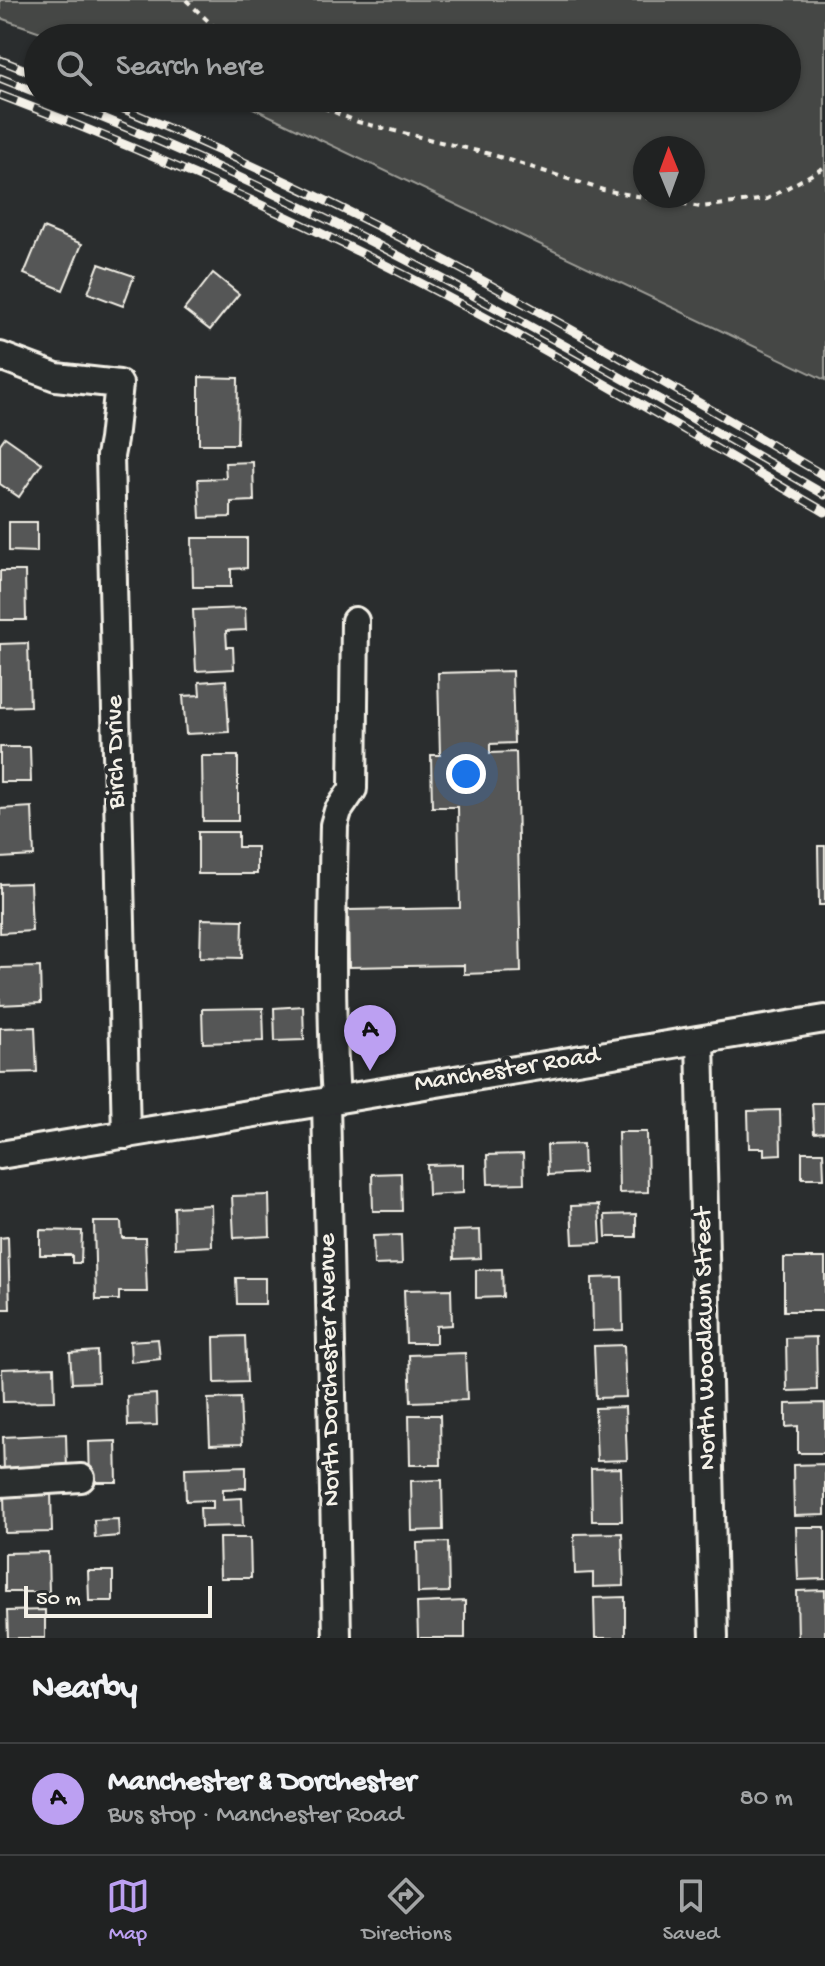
<!DOCTYPE html>
<html lang="en">
<head>
<meta charset="utf-8">
<style>
	body { margin:0; font-family:"Gochi Hand",sans-serif; background:#2d2f2f; color:#f1f3f6 }
	.compass { position:absolute; left:633px; top:136px; width:72px; height:72px; border-radius:50%; background:#202222; box-shadow:0 2px 6px #0004; rotate:359deg }
	.scale { position:absolute; left:24px; bottom:20px; width:188px; box-sizing:border-box; padding-left:8px; border:4px solid #f4f1e8; border-top:0; font-size:22px; line-height:28px; white-space:nowrap; color:#f4f1e8; -webkit-text-stroke:6px #2a2d2e; paint-order:stroke }
	.you { position:absolute; left:466px; top:774px; width:28px; height:28px; margin:-20px; border:6px solid #fff; border-radius:50%; background:#1a73e8; box-shadow:0 0 0 12px #1a73e833 }
	.badge { display:grid; place-items:center; width:52px; height:52px; border-radius:50%; background:#bca0f2; color:#111; font-size:26px; font-weight:700 }
	.pin { position:absolute; translate:-50% -66px; filter:drop-shadow(0 2px 4px #0008) }
	.pin::after { content:''; position:absolute; top:42px; width:28px; height:24px; background:inherit; clip-path:polygon(0 0,100% 0,50% 100%) }
	.list { margin:0; padding:0; list-style:none }
	h2 { display:flex; justify-content:space-between; align-items:center; height:104px; margin:0; padding:0 32px; font-size:34px }
	h2 small { font-size:26px; font-weight:400; color:#a2a4a5 }
	.list li { display:grid; grid-template-columns:52px 1fr auto; gap:24px; align-items:center; box-sizing:border-box; height:112px; padding:0 32px; border-top:2px solid #3d3f40 }
	.list b { display:block; font-size:30px; white-space:nowrap }
	.list p { margin:0; font-size:26px; white-space:nowrap; color:#a2a4a5 }
	.list em { font-size:26px; font-style:normal; color:#a2a4a5 }
	.icon { flex:none; width:44px; height:44px; fill:none; stroke:currentColor; stroke-width:2; stroke-linecap:round; stroke-linejoin:round }
	.map { position:relative; flex:none; width:825px; height:1638px; overflow:hidden }
	.search { position:absolute; background:#202222; box-shadow:0 2px 6px #0004; left:24px; right:24px; top:24px; height:88px; display:flex; align-items:center; gap:20px; box-sizing:border-box; padding:0 28px; border-radius:44px; color:#a2a4a5; font-size:30px }
	.sheet { height:216px; background:#202222 }
	nav { display:flex; justify-content:space-around; align-items:center; box-sizing:border-box; height:112px; border-top:2px solid #3d3f40; background:#202222; font-size:22px; color:#a2a4a5 }
	nav a { display:grid; justify-items:center; gap:4px }
	nav .on { color:#bca0f2 }
	.map>svg:first-child { display:block }
	.green { fill:#444645; stroke:#9c9c96; stroke-width:2; fill-rule:evenodd }
	.building { fill:#555756; stroke:#f4f1e8; stroke-width:2 }
	.lines { fill:none; stroke-linecap:round; stroke-linejoin:round }
	.minor-casing { stroke:#f4f1e8; stroke-width:32 }
	.path { stroke:#f4f1e8; stroke-width:4; stroke-dasharray:6 6; stroke-linecap:butt }
	.minor { stroke:#2a2d2e; stroke-width:26 }
	.rail-casing { stroke:#f4f1e8; stroke-width:9 }
	.rail { stroke:#2a2d2e; stroke-width:6; stroke-dasharray:18; stroke-linecap:butt }
	.labels { text-anchor:middle; dominant-baseline:central; stroke-width:8; stroke-linejoin:round; paint-order:stroke }
	.street-label { font-size:26px; fill:#f4f1e8; stroke:#2a2d2e }
</style>
</head>
<body>
<div class="map">
<svg width="825" height="1638" viewBox="0 0 825 1638">
	<rect width="100%" height="100%" fill="#2a2d2e"/>
	<filter id="ink" filterUnits="userSpaceOnUse"><feTurbulence type="fractalNoise" baseFrequency=".0125" numOctaves="2"/><feDisplacementMap in="SourceGraphic" scale="16" xChannelSelector="R" yChannelSelector="G"/><feConvolveMatrix kernelMatrix="1 2 1 2 8 2 1 2 1" color-interpolation-filters="sRGB"/></filter>
	<g filter="url(#ink)">
		<path class="green" d="M0,0H825V380L232,98H787V38H58L0,18ZM645,148H693V196H645Z"/>
		<g class="building">
			<polygon points="43,228 82,244 63,290 24,274"/>
			<polygon points="99,264 134,276 123,306 88,293"/>
			<polygon points="213,273 239,294 210,330 184,310"/>
			<polygon points="199,377 238,378 237,444 199,444"/>
			<polygon points="5,437 42,463 19,497 0,484 0,444"/>
			<polygon points="253,462 254,501 231,502 231,517 200,518 198,479 226,478 225,463"/>
			<polygon points="9,522 37,522 37,552 9,551"/>
			<polygon points="192,538 247,538 247,568 231,569 231,587 193,587"/>
			<polygon points="0,571 25,571 26,620 0,620"/>
			<polygon points="245,608 246,630 226,631 227,647 233,647 234,669 196,671 193,610"/>
			<polygon points="28,643 30,706 0,707 0,644"/>
			<polygon points="512,671 514,743 490,744 490,753 516,752 521,972 464,974 464,965 349,967 348,910 460,908 458,807 432,807 431,755 440,755 438,673"/>
			<polygon points="226,680 229,732 186,734 183,696 200,695 199,682"/>
			<polygon points="0,747 30,747 31,782 0,782"/>
			<polygon points="202,756 238,756 238,821 203,821"/>
			<polygon points="32,807 34,856 0,858 0,809"/>
			<polygon points="198,832 238,832 238,847 257,847 257,874 198,874"/>
			<polygon points="818,846 825,846 825,905 819,905"/>
			<polygon points="30,883 32,931 0,933 0,884"/>
			<polygon points="201,919 243,920 242,958 200,957"/>
			<polygon points="40,967 41,1003 0,1005 0,968"/>
			<polygon points="303,1006 304,1040 275,1041 274,1008"/>
			<polygon points="263,1008 264,1041 203,1043 202,1009"/>
			<polygon points="35,1027 37,1072 0,1073 0,1028"/>
			<polygon points="812,1103 825,1103 825,1132 814,1133"/>
			<polygon points="780,1110 781,1154 764,1155 764,1148 749,1148 748,1111"/>
			<polygon points="618,1132 647,1132 648,1192 619,1193"/>
			<polygon points="583,1144 584,1173 548,1175 547,1145"/>
			<polygon points="802,1152 823,1152 824,1178 802,1178"/>
			<polygon points="523,1154 524,1183 488,1184 487,1155"/>
			<polygon points="463,1164 463,1193 428,1195 427,1165"/>
			<polygon points="401,1173 402,1211 373,1211 372,1174"/>
			<polygon points="269,1195 270,1236 234,1238 232,1196"/>
			<polygon points="211,1205 212,1246 175,1248 174,1207"/>
			<polygon points="599,1205 601,1243 573,1244 571,1206"/>
			<polygon points="636,1214 636,1237 606,1237 605,1215"/>
			<polygon points="94,1222 121,1222 122,1238 145,1238 147,1292 119,1292 119,1300 96,1300"/>
			<polygon points="40,1230 82,1231 81,1263 72,1263 72,1255 40,1255"/>
			<polygon points="480,1230 481,1258 454,1259 453,1231"/>
			<polygon points="401,1235 402,1264 374,1265 373,1236"/>
			<polygon points="8,1237 10,1309 0,1309 0,1238"/>
			<rect x="784" y="1258" width="41" height="53"/>
			<polygon points="502,1269 503,1297 476,1298 476,1270"/>
			<polygon points="622,1277 623,1330 593,1331 592,1278"/>
			<polygon points="236,1278 265,1278 265,1304 237,1304"/>
			<polygon points="451,1289 452,1325 436,1326 436,1343 406,1343 404,1290"/>
			<polygon points="245,1336 247,1382 215,1383 214,1337"/>
			<polygon points="816,1337 817,1390 787,1391 786,1338"/>
			<polygon points="158,1339 160,1359 131,1362 130,1341"/>
			<polygon points="624,1345 626,1397 596,1398 594,1346"/>
			<polygon points="97,1351 98,1382 72,1383 70,1353"/>
			<polygon points="465,1353 467,1400 411,1402 409,1355"/>
			<polygon points="54,1367 55,1401 3,1402 2,1369"/>
			<polygon points="156,1394 157,1425 128,1426 127,1396"/>
			<polygon points="240,1398 242,1444 210,1445 208,1399"/>
			<polygon points="825,1403 825,1453 798,1453 798,1426 786,1427 786,1404"/>
			<polygon points="625,1407 627,1460 597,1461 595,1408"/>
			<polygon points="409,1415 440,1415 441,1465 410,1465"/>
			<polygon points="66,1434 67,1471 4,1473 3,1437"/>
			<polygon points="116,1441 117,1482 90,1482 89,1442"/>
			<polygon points="825,1464 825,1515 794,1516 793,1465"/>
			<polygon points="246,1466 246,1488 223,1489 223,1499 242,1498 243,1526 201,1527 200,1508 213,1508 213,1500 186,1501 185,1468"/>
			<polygon points="621,1468 622,1521 592,1521 591,1469"/>
			<polygon points="442,1480 443,1530 412,1531 411,1481"/>
			<polygon points="51,1491 52,1532 5,1533 4,1493"/>
			<polygon points="118,1519 119,1536 95,1538 94,1520"/>
			<polygon points="796,1527 825,1527 825,1579 798,1580"/>
			<polygon points="622,1533 624,1586 593,1587 593,1573 575,1574 574,1534"/>
			<polygon points="219,1538 250,1538 251,1578 220,1578"/>
			<polygon points="448,1542 449,1592 418,1593 417,1543"/>
			<polygon points="48,1552 49,1592 5,1592 5,1553"/>
			<polygon points="88,1571 113,1571 113,1601 89,1601"/>
			<polygon points="825,1590 825,1638 798,1638 797,1591"/>
			<polygon points="625,1597 625,1638 595,1638 594,1598"/>
			<polygon points="465,1601 465,1638 418,1638 417,1603"/>
			<polygon points="45,1610 45,1638 8,1638 7,1611"/>
		</g>
		<g class="lines">
			<g class="minor-casing">
				<g id="minor">
					<polyline points="0,356 56,377 119,384 113,440 110,456 126,1135"/>
					<polyline points="700,1040 714,1638"/>
					<path d="M336,1099C330,1008 332,916 334,825L338,811L353,789L355,621"/>
					<polyline points="326,1101 337,1638"/>
					<polyline points="0,1155 825,1019"/>
					<polyline points="0,1483 81,1478"/>
				</g>
			</g>
			<g class="path">
				<polyline points="186,0 226,38"/>
				<polyline points="301,98 358,122 490,154 603,190 701,207 767,199 825,167"/>
			</g>
			<use href="#minor" class="minor"/>
			<g class="rail-casing">
				<g id="rail">
					<polyline points="0,60 38,75"/>
					<polyline points="0,78 38,93"/>
					<path d="M0,95C138,147 272,207 403,274C547,348 686,431 825,512"/>
					<path d="M52,98C323,201 574,350 825,495"/>
					<path d="M98,98C208,144 316,194 423,249C559,320 692,399 825,476"/>
				</g>
			</g>
			<use href="#rail" class="rail"/>
		</g>
	</g>
	<g class="labels">
		<g class="street-label">
			<text transform="translate(117 752) rotate(-91)">Birch Drive</text>
			<text transform="translate(507 1071) rotate(-9)">Manchester Road</text>
			<text transform="translate(707 1339) rotate(-91)">North Woodlawn Street</text>
			<text transform="translate(331 1370) rotate(-91)">North Dorchester Avenue</text>
		</g>
	</g>
</svg>
<svg class="compass" viewBox="-18 -18 36 36"><path d="M0-13l5 13h-10z" fill="#e53935"/><path d="M0 13l5-13h-10z" fill="#a2a4a5"/></svg>
<div class="scale">50 m</div>
<div class="you"></div>
<div class="pin badge" style="left:370px;top:1071px">A</div>
<div class="search"><svg class="icon" aria-label="search" viewBox="0 0 24 24"><circle cx="10" cy="10" r="6"/><path d="M15 15l6 6"/></svg>Search here</div>
</div>
<section class="sheet">
<h2>Nearby<small></small></h2>
<ul class="list">
<li><span class="badge">A</span><div><b>Manchester &amp; Dorchester</b><p>Bus stop · Manchester Road</p></div><em>80 m</em></li>
</ul>
</section>
<nav>
<a class="on"><svg class="icon" aria-label="map" viewBox="0 0 24 24"><path d="M3 6l6-2 6 2 6-2v14l-6 2-6-2-6 2zM9 4v14M15 6v14"/></svg>Map</a>
<a><svg class="icon" aria-label="directions" viewBox="0 0 24 24"><path d="M12 3l9 9-9 9-9-9zM9 14v-3h6M13 9l2 2-2 2"/></svg>Directions</a>
<a><svg class="icon" aria-label="saved" viewBox="0 0 24 24"><path d="M7 4h10v16l-5-4-5 4z"/></svg>Saved</a>
</nav>
</body>
</html>
